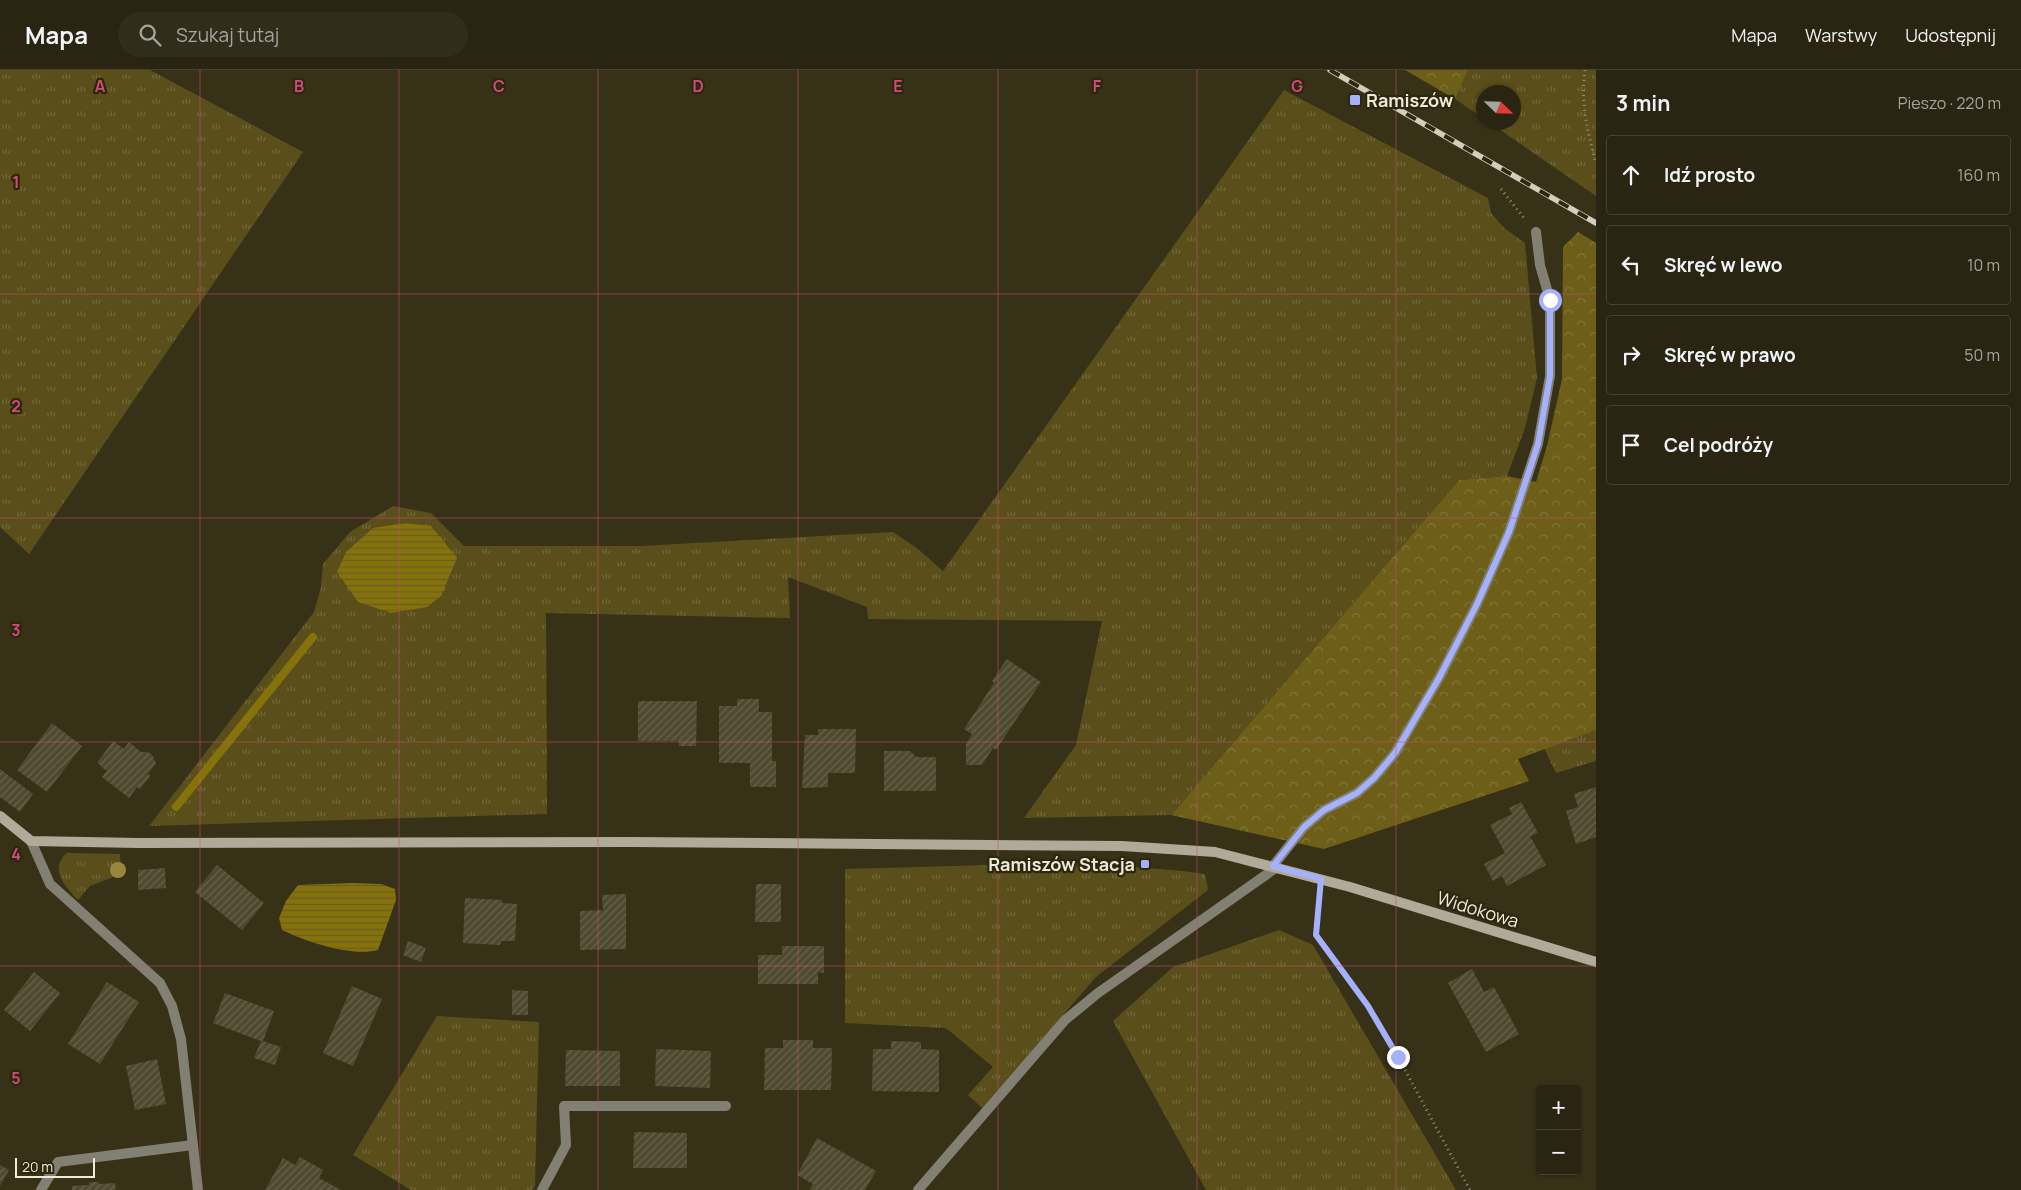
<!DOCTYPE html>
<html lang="pl">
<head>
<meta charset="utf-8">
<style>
	body { margin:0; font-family:Manrope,sans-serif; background:#312d1b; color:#f1f3f6 }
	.controls { position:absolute; right:15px; bottom:15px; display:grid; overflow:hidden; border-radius:5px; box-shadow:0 1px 4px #0004 }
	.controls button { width:45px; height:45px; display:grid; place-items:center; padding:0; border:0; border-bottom:1px solid #454232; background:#292512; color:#f1f3f6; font:25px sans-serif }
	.compass { position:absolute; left:1476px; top:15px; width:45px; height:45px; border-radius:50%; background:#292512; box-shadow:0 1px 4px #0004; rotate:113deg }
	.scale { position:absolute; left:15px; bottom:12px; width:80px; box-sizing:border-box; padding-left:5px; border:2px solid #ede9db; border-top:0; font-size:14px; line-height:18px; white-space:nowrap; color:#ede9db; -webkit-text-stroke:4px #2d270e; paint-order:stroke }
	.stop { position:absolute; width:15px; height:15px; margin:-11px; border:4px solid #a5b1fc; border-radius:50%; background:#fff }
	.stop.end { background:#a5b1fc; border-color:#fff; box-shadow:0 1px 5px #0008 }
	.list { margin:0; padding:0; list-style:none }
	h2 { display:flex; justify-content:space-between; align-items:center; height:65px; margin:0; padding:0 20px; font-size:21px }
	h2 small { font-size:16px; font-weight:400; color:#a5a59f }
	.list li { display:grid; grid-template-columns:32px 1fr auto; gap:15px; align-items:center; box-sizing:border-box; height:80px; margin:0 10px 10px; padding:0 10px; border:1px solid #454232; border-radius:5px }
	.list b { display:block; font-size:19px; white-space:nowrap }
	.list em { font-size:16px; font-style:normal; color:#a5a59f }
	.icon { flex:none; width:28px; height:28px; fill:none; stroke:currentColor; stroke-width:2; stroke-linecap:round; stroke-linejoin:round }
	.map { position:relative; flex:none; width:1596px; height:1120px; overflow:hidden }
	header { display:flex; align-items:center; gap:30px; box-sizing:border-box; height:70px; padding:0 25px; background:#292512; border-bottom:1px solid #454232 }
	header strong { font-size:24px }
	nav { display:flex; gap:28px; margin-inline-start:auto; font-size:18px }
	.search { width:350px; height:45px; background:#312d1b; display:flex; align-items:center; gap:12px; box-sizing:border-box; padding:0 18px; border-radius:28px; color:#a5a59f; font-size:19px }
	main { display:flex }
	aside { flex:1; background:#292512 }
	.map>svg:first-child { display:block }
	.grass { fill:url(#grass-tufts) }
	.forest { fill:url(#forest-crowns) }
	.water { fill:url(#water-rules) }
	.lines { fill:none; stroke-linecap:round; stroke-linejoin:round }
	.stream { stroke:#85720b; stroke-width:8 }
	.building { fill:url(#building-hatch) }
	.path { stroke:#95907d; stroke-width:3; stroke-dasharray:1 4; stroke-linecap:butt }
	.lane { stroke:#827f73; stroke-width:10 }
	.street { stroke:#827f73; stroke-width:10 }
	.secondary { stroke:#afab98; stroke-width:10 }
	.rail-casing { stroke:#d2cebe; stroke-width:5.5 }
	.rail { stroke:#2d270e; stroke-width:4; stroke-dasharray:11; stroke-linecap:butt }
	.tree { fill:#98873a }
	.route { stroke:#a5b1fc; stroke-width:6 }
	.grid { fill:none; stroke:#cd4c7b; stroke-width:1; stroke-opacity:0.55 }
	.poi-dot { fill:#a5b1fc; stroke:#2d270e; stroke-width:2 }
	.labels { text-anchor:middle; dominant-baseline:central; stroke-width:4.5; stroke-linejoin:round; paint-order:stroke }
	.poi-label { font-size:18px; font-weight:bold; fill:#ede9db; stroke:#2d270e; text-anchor:start }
	.street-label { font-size:18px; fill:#ede9db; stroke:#2d270e }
	.grid-label { font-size:16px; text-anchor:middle; font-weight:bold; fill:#cd4c7b; stroke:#2d270e; stroke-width:4.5; stroke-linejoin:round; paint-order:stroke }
</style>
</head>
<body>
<header>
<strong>Mapa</strong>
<div class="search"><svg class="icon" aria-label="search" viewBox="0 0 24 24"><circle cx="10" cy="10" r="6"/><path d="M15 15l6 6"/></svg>Szukaj tutaj</div>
<nav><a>Mapa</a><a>Warstwy</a><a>Udostępnij</a></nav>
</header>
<main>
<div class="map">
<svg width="1596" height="1120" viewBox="0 0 1596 1120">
	<defs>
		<pattern id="grass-tufts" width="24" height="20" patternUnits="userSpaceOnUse" patternTransform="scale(1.25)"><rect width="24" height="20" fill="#5a4e1a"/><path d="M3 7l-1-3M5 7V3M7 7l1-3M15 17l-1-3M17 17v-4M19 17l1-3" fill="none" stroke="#72683b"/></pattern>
		<pattern id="forest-crowns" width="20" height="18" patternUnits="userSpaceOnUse" patternTransform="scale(1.25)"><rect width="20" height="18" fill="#6d5e18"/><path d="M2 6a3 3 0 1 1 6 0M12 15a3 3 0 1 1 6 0" fill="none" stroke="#827539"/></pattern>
		<pattern id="water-rules" width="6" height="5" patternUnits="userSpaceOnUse" patternTransform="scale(1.25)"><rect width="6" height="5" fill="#85720b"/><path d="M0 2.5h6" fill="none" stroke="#695e24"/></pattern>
		<pattern id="building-hatch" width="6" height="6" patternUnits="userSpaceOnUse" patternTransform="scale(1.25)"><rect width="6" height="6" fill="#4f4930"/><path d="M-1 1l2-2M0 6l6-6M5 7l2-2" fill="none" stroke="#69634d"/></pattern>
	</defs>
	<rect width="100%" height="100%" fill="#373118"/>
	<g class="grass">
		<polygon points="0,0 150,0 303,82 29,484 0,457"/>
		<polygon points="1468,0 1596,0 1596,126 1490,53 1514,52 1514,22 1484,22 1483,48 1455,29"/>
		<polygon points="1284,20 1488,128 1491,143 1504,158 1525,173 1537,308 1525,358 1507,406 1459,410 1171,745 1024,748 1076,675 1102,551 868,549 867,537 788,507 790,548 546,543 547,744 149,756 314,542 321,517 323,494 350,462 393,436 431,443 464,476 640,476 893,462 918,479 943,501"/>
		<polygon points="1596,660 1596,691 1556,703 1544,678"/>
		<path d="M67,783L120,784L121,804L90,816L78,830C66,817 48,799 67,783Z"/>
		<path d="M1024,794C1084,796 1145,795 1205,804L1208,820L1096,907L982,1038L968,1025L993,997L946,958L845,953V799Z"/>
		<polygon points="1279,860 1313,875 1456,1120 1206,1120 1113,951 1173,897"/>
		<polygon points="437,946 539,952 535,1116 532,1120 411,1120 353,1085"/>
	</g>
	<g class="forest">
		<polygon points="1405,0 1468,0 1455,29"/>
		<polygon points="1578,162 1596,173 1596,660 1518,689 1529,711 1324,779 1171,745 1459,410 1507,406 1536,412 1547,376 1562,309 1563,177"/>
	</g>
	<g class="water">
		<polygon points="406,453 431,456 457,488 441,526 427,537 391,543 358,532 337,502 346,482 373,458"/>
		<path d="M353,813L381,814L395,819L396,830L378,880C351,887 307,872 282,860L279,848L286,831L298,815Z"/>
	</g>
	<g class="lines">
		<polyline class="stream" points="176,737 313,567"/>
	</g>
	<g class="building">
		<polygon points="1007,589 1041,612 996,680 993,678 982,695 966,695 966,674 972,664 964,659 994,613 992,611"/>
		<polygon points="737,629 759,629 759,642 772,642 772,691 776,691 776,717 750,717 750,693 719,693 719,636 737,636"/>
		<polygon points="638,631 697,631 696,676 679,676 679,671 638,671"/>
		<polygon points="52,653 82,676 47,722 17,700"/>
		<polygon points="818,659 856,659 855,703 828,703 828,717 802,718 805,665 818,665"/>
		<polygon points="113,671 124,679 129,672 141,682 148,682 152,685 156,693 148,704 150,706 140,719 137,717 129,728 102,707 107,701 97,693"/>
		<polygon points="884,681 910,681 916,687 936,687 936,721 884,721"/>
		<polygon points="0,699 33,724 20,742 0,727"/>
		<polygon points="1596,717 1596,767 1576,774 1566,741 1578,737 1574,724"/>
		<polygon points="1521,732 1538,763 1530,766 1546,795 1507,816 1502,806 1493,811 1484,794 1505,783 1490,755 1512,744 1509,738"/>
		<polygon points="217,795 264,833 242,860 195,822"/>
		<polygon points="165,798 166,818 138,820 138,800"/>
		<polygon points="756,814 781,814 781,852 755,852"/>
		<polygon points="626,824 626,879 580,880 580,841 603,840 602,825"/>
		<polygon points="465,828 502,830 502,833 517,834 515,871 501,871 500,875 463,873"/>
		<polygon points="408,871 426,878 421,892 403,885"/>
		<polygon points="782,876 824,876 824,903 818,902 818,914 758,914 758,885 782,885"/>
		<polygon points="1472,899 1484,922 1494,917 1519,964 1486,982 1448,913"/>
		<polygon points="34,902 60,923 30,961 4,940"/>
		<polygon points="107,912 139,932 100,994 68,974"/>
		<polygon points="352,916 382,929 353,996 323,983"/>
		<polygon points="512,920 528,921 528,945 512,945"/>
		<polygon points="225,923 274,941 263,971 281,977 275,995 254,988 261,971 213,953"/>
		<polygon points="783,970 813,970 813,978 832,978 831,1020 764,1020 765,978 783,978"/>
		<polygon points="891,971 921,972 921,979 939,980 939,1022 872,1021 873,979 891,979"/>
		<polygon points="656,979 711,981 710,1018 655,1016"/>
		<polygon points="566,980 620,981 620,1016 565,1016"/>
		<polygon points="157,989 166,1034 135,1040 126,996"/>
		<polygon points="634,1062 687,1063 687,1098 633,1098"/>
		<polygon points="817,1068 876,1101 865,1120 810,1120 813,1114 797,1105"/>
		<polygon points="300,1087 323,1100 319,1108 341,1120 265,1120 283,1088 295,1095"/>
		<polygon points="0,1095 9,1100 0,1116"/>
		<polygon points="89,1112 99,1112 99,1114 115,1113 116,1120 72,1120 72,1116 89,1115"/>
	</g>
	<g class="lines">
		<g class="path">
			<path d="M1585,0C1580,33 1588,62 1596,94"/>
			<polyline points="1501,119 1524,148"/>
			<polyline points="1319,827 1316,865 1367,936 1398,987 1470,1120"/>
		</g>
		<g class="lane">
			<polyline points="1273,796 1304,757 1324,740 1357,723 1374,708 1395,683 1439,608 1477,534 1509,462 1538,374 1550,306 1550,230 1540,195 1536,162"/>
			<polyline points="41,1120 58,1092 193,1075"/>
			<polyline points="542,1120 566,1075 564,1036 726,1036"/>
		</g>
		<g class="street">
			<polyline points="31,771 50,814 160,913 172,936 181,969 198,1120"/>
			<polyline points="918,1120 1065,950 1098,923 1277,797"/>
		</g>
		<polyline class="secondary" points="0,746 31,771 139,773 630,772 1122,776 1215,782 1350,817 1596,892"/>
		<g class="rail-casing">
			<polyline id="rail" points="1330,0 1596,153"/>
		</g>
		<use href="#rail" class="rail"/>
	</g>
	<circle class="tree" cx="118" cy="800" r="8"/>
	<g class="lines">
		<polyline class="route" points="1398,987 1368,936 1316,865 1321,809 1273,796 1304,757 1324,740 1357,723 1374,708 1395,683 1439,608 1477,534 1509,462 1538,374 1550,306 1550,230"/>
	</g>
	<path class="grid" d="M200,0V1120M399,0V1120M598,0V1120M798,0V1120M998,0V1120M1197,0V1120M1396,0V1120M0,224H1596M0,448H1596M0,672H1596M0,896H1596"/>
	<g class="poi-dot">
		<rect x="1349" y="24" width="12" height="12" rx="2.5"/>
		<rect x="1140" y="789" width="10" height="10" rx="2.5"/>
	</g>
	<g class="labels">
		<g class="poi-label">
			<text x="1366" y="30">Ramiszów</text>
			<text x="1135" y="794" text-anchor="end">Ramiszów Stacja</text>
		</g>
		<g class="street-label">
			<text transform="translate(1478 839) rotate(17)">Widokowa</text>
		</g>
	</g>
	<g class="grid-label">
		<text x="100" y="22">A</text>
		<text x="299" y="22">B</text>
		<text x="499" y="22">C</text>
		<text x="698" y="22">D</text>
		<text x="898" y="22">E</text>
		<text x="1097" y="22">F</text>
		<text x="1297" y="22">G</text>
		<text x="16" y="118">1</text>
		<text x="16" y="342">2</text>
		<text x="16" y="566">3</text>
		<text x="16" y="790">4</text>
		<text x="16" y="1014">5</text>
	</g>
</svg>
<div class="controls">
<button>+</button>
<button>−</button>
</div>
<svg class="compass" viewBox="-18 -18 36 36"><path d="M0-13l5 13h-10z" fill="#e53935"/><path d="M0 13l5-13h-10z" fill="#a5a59f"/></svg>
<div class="scale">20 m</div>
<div class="stop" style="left:1550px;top:230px"></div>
<div class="stop end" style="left:1398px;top:987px"></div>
</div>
<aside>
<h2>3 min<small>Pieszo · 220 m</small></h2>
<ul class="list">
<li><svg class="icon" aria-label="ahead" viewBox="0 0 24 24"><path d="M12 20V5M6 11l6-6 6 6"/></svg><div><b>Idź prosto</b></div><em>160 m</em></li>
<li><svg class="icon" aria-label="left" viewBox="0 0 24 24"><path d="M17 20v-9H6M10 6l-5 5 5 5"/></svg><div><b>Skręć w lewo</b></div><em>10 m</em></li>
<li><svg class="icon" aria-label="right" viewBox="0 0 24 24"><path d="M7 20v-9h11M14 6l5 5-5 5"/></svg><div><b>Skręć w prawo</b></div><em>50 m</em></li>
<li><svg class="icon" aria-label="arrive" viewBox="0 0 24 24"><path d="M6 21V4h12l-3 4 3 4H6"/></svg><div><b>Cel podróży</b></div></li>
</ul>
</aside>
</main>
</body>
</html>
